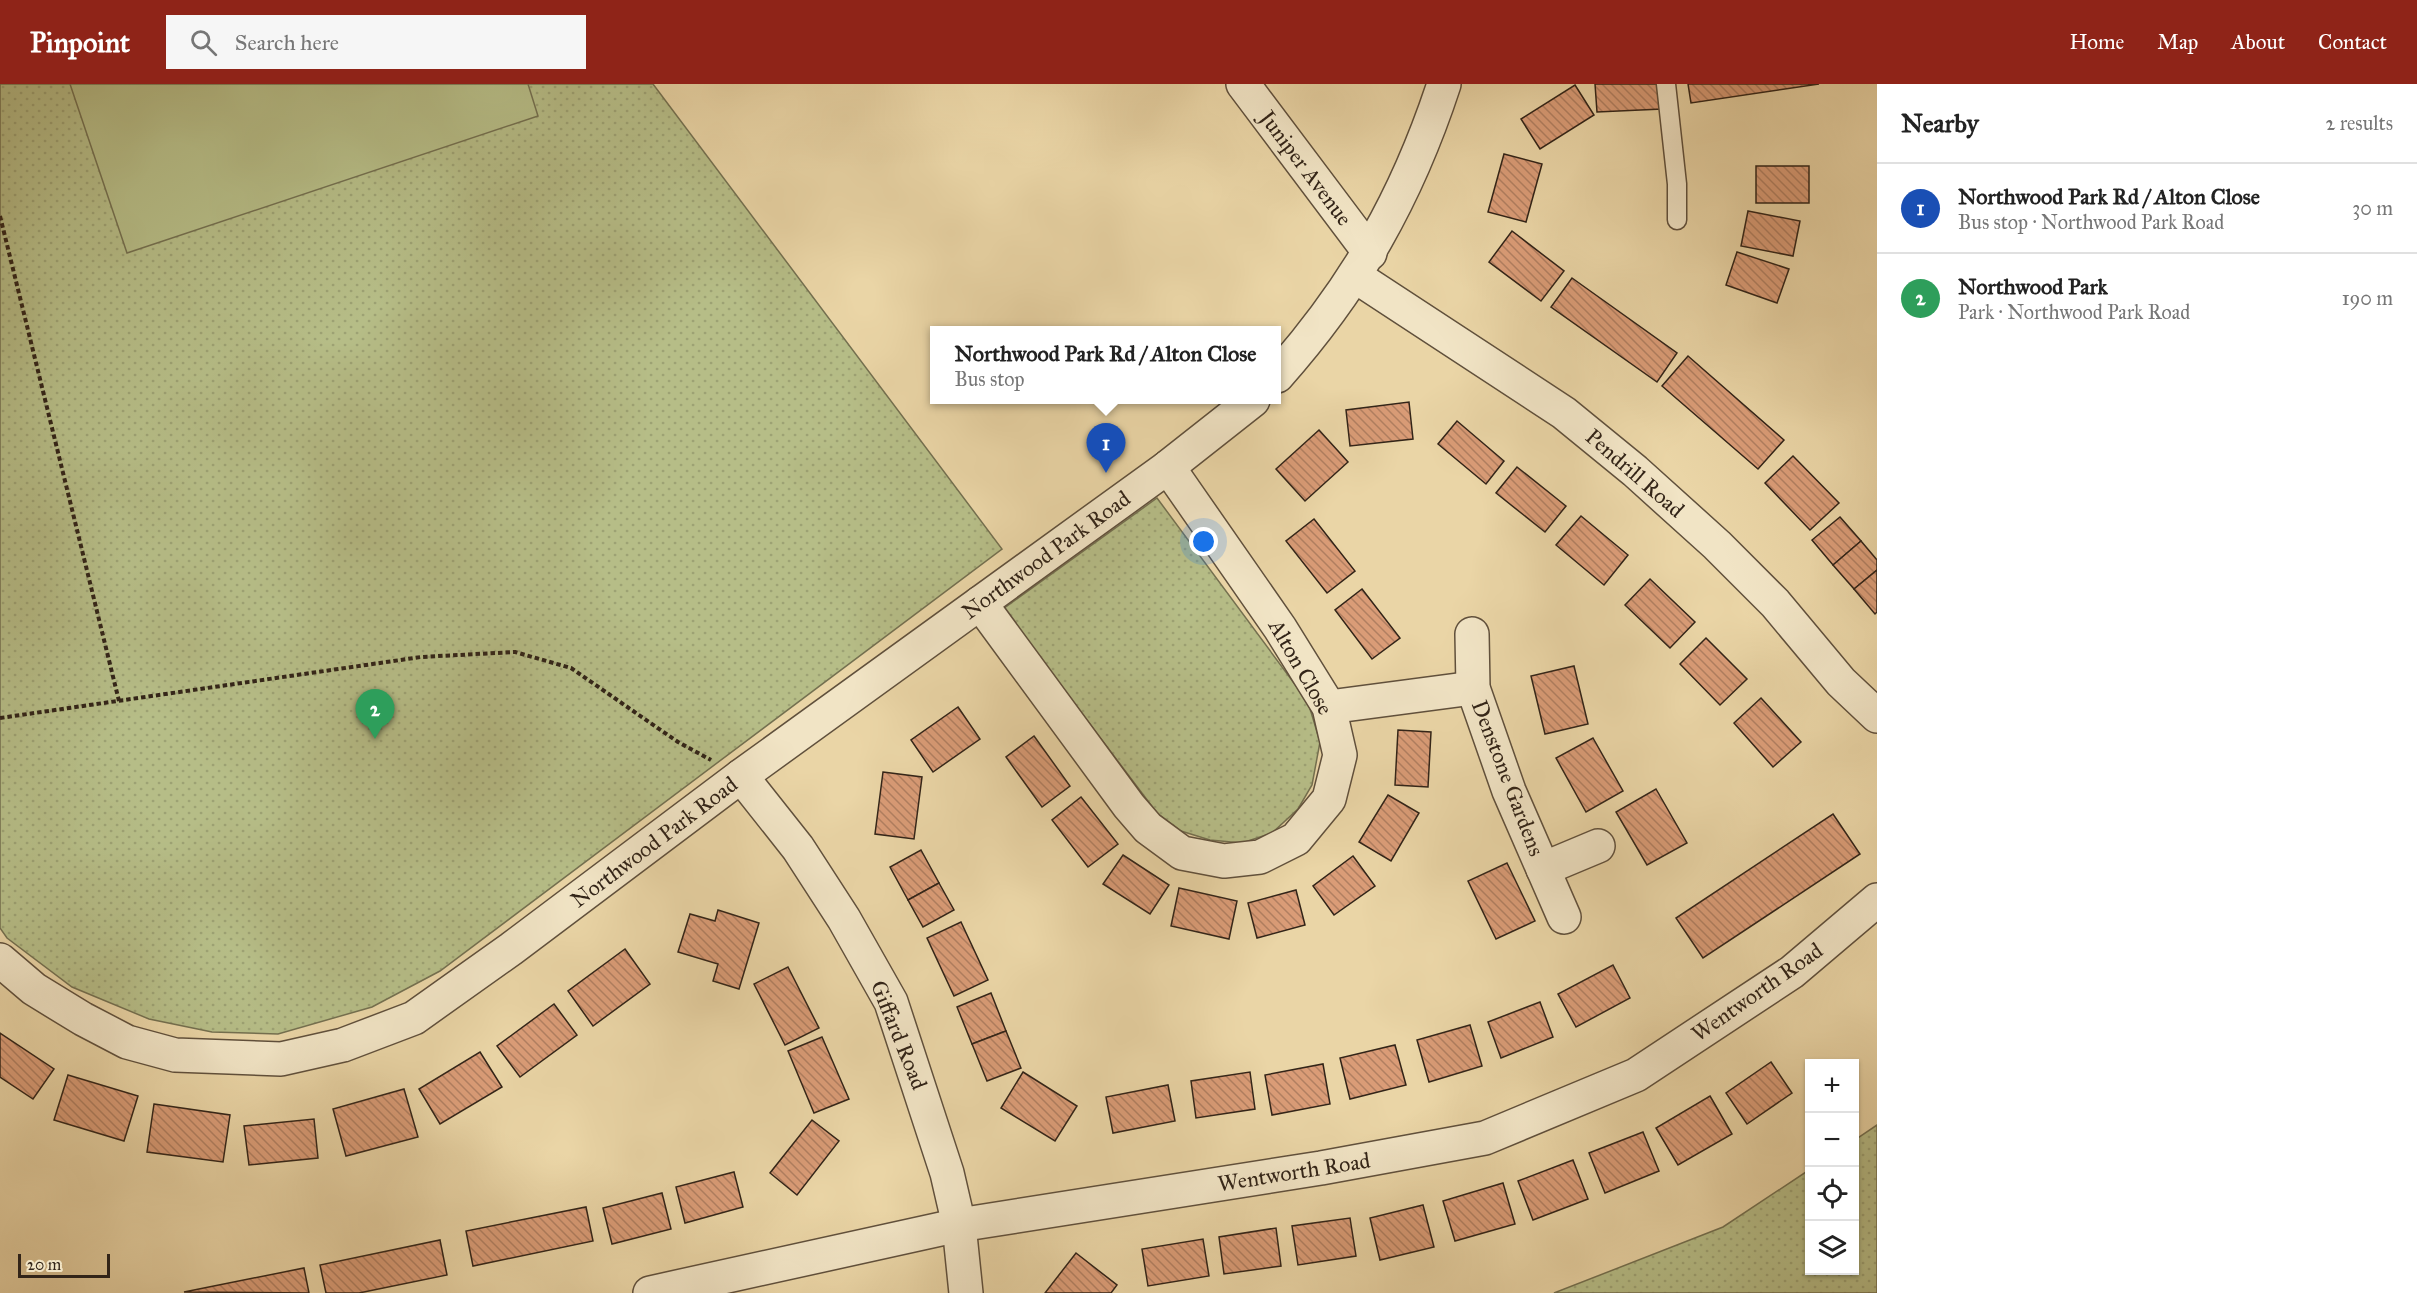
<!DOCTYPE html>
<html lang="en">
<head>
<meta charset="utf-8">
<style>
	body { margin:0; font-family:"IM FELL Great Primer",serif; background:#f6f6f6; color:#222 }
	.controls { position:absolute; right:18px; bottom:18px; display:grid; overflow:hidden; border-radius:0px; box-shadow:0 2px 4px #0004 }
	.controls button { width:54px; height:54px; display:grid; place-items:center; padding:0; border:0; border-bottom:2px solid #e0e0e0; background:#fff; color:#222; font:30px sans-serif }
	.scale { position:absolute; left:18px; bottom:15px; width:92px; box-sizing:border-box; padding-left:6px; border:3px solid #322418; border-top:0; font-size:16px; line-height:21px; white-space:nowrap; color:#322418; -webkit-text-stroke:4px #f1e4c5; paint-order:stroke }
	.you { position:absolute; left:1204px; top:458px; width:21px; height:21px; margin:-15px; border:4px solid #fff; border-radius:50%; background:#1a73e8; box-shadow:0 0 0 9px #1a73e833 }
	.badge { display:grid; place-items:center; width:39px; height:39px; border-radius:50%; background:#8f2418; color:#fff; font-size:20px; font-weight:700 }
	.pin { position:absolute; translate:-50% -50px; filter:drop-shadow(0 2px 3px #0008) }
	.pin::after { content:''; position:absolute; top:32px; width:21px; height:18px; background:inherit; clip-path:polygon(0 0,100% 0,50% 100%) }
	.popup { position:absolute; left:930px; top:242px; width:351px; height:78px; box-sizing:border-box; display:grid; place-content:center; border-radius:0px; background:#fff; filter:drop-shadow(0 2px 4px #0005); font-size:20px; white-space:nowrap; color:#767676 }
	.popup b { font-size:22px; color:#222 }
	.popup::after { content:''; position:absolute; left:50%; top:100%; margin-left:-12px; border:12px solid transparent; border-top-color:#fff }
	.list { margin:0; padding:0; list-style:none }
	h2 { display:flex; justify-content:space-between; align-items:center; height:78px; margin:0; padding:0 24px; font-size:26px }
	h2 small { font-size:20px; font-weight:400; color:#767676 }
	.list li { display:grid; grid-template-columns:39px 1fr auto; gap:18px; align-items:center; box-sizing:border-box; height:90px; padding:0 24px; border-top:2px solid #e0e0e0 }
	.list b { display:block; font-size:22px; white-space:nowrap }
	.list p { margin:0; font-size:20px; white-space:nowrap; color:#767676 }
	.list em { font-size:20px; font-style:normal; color:#767676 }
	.icon { flex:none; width:33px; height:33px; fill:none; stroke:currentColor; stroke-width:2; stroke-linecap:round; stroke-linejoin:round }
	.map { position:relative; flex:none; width:1877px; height:1209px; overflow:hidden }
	header { display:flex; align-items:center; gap:36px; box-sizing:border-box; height:84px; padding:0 30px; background:#8f2418; color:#fff }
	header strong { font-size:28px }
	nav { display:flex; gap:33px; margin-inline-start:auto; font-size:21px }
	.search { width:420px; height:54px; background:#f6f6f6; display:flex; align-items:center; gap:15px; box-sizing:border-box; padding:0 21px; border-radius:0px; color:#767676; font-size:22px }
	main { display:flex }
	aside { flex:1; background:#fff }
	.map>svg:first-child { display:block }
	.park { fill:url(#park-dots); stroke:#747050; stroke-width:1.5 }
	.garden { fill:#b6bd87; stroke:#747050; stroke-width:1.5 }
	.building { fill:url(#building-back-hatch); stroke:#322418; stroke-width:1.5 }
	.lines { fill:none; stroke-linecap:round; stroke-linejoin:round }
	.lane-casing { stroke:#60503c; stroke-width:21 }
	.street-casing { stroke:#60503c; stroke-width:36 }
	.path { stroke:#322418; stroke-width:4; stroke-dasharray:4.5 3; stroke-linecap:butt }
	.lane { stroke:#f1e4c5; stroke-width:18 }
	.street { stroke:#f1e4c5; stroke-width:33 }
	.labels { text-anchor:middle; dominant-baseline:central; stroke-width:4.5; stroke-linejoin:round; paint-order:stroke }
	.street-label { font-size:22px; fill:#322418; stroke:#f1e4c5 }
</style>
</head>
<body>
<header>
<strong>Pinpoint</strong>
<div class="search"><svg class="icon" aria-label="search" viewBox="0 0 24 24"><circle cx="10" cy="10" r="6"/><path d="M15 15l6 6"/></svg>Search here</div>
<nav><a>Home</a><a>Map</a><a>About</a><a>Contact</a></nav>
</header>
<main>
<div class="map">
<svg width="1877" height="1209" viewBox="0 0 1877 1209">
	<defs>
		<pattern id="park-dots" width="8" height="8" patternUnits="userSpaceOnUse" patternTransform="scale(1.5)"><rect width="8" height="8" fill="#b6bd87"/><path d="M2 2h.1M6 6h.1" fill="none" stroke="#9da274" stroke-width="1.8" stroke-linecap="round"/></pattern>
		<pattern id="building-back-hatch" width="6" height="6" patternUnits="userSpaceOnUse" patternTransform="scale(1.5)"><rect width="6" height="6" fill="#da9c77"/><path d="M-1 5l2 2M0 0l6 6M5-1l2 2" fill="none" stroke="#b17f61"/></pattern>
	</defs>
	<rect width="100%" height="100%" fill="#ead5a6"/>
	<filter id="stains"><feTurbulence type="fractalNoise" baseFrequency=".00333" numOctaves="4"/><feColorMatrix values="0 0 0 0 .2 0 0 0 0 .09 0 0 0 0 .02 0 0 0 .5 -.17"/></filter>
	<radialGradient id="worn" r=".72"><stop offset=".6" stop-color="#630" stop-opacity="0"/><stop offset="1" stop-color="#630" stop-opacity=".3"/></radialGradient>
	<g class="park">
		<polygon points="0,0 653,0 1002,465 440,887 372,923 278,950 212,948 149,935 72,903 7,854 0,844"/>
		<polygon points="1157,414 1308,618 1320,658 1312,701 1298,725 1272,749 1242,759 1210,756 1181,747 1157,729 1003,525"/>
		<polygon points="1877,1041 1877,1209 1554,1209 1723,1143 1809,1086 1810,1186 1854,1186 1855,1056"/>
	</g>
	<polygon class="garden" points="70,0 528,0 538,32 127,169"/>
	<g class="building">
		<polygon points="1595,0 1660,0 1662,25 1597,28"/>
		<polygon points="1688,0 1819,0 1691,19"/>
		<polygon points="1575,1 1594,31 1540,65 1521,35"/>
		<polygon points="1504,70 1542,80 1526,138 1488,128"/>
		<rect x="1756" y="82" width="53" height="37"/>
		<polygon points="1748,127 1800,137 1793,172 1741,162"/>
		<polygon points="1512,147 1564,187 1541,217 1489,178"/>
		<polygon points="1737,168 1789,185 1777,219 1726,201"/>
		<polygon points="1572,194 1677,269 1657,298 1551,223"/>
		<polygon points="1688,272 1784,356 1758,385 1662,302"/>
		<polygon points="1409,318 1413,355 1350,362 1346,326"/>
		<polygon points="1457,337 1504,377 1486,400 1438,360"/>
		<polygon points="1319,346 1348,378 1305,417 1276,385"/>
		<polygon points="1793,372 1839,419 1810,446 1765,399"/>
		<polygon points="1517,383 1566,422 1545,448 1496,409"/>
		<polygon points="1581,432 1628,471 1604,501 1556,461"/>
		<polygon points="1840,433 1861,457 1833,481 1812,456"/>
		<polygon points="1314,435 1355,487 1327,509 1286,457"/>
		<polygon points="1861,457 1877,476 1877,486 1854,505 1833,481"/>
		<polygon points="1877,486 1877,528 1875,530 1854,505"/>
		<polygon points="1650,495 1695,538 1670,564 1625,521"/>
		<polygon points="1362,505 1400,554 1372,575 1335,526"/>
		<polygon points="1706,554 1747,595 1720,621 1680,580"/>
		<polygon points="1574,582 1588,640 1545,650 1531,592"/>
		<polygon points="1761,614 1801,658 1773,683 1734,639"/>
		<polygon points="958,623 980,655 933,688 911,656"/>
		<polygon points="1398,646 1431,648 1428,703 1395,701"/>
		<polygon points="1034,652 1070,702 1042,723 1006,673"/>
		<polygon points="1593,654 1623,707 1586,728 1556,674"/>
		<polygon points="883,688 922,693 914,755 875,750"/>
		<polygon points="1656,705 1687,759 1647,781 1616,728"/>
		<polygon points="1388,711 1419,729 1391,777 1359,758"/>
		<polygon points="1081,713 1118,760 1088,783 1052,736"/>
		<polygon points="1833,730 1860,770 1703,874 1676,834"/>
		<polygon points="921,766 939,799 908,816 890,783"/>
		<polygon points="1123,771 1169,801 1150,830 1103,800"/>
		<polygon points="1353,772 1375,802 1334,831 1313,802"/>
		<polygon points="1507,779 1535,837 1496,855 1468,797"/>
		<polygon points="939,799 954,826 923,843 908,816"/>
		<polygon points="1179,804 1237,817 1229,855 1171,842"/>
		<polygon points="1296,806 1305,841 1257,854 1248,819"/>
		<polygon points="718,826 759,839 739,905 713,897 718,880 678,868 690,830 715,837"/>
		<polygon points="961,838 988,896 954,912 927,854"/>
		<polygon points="625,865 650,900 593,942 568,907"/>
		<polygon points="1613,881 1630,914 1576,943 1558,910"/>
		<polygon points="788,883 819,944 785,961 754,900"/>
		<polygon points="991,909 1006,947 972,960 957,923"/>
		<polygon points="1540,918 1553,953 1501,974 1488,938"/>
		<polygon points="554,920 577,951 520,993 497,962"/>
		<polygon points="1470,941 1482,982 1429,998 1417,956"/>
		<polygon points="1006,947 1021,984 987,997 972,960"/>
		<polygon points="0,949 54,985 33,1015 0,993"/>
		<polygon points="822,953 849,1015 814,1029 788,967"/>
		<polygon points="1395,961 1406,1001 1350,1015 1340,974"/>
		<polygon points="480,968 502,1003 440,1040 419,1005"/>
		<polygon points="1771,978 1792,1009 1747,1040 1726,1009"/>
		<polygon points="1323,980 1330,1020 1272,1031 1265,991"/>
		<polygon points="1023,988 1077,1022 1055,1057 1001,1024"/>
		<polygon points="1250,988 1255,1025 1196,1034 1191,997"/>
		<polygon points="68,991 138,1012 124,1057 54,1036"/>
		<polygon points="1168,1001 1175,1037 1113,1049 1106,1013"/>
		<polygon points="404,1005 418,1053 346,1072 333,1025"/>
		<polygon points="1710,1012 1732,1050 1678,1081 1656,1044"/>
		<polygon points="154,1020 230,1031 223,1078 147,1068"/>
		<polygon points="314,1035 318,1074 249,1081 244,1042"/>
		<polygon points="812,1036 839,1057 797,1111 770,1089"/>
		<polygon points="1643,1048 1659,1087 1605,1109 1589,1069"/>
		<polygon points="1573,1076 1588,1115 1533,1136 1518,1097"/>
		<polygon points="734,1088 743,1123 685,1139 676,1103"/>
		<polygon points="1503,1099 1515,1140 1455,1157 1443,1117"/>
		<polygon points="662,1109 671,1145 612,1160 603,1124"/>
		<polygon points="1423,1121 1434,1163 1380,1176 1370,1134"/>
		<polygon points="586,1123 593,1157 473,1182 466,1147"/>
		<polygon points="1350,1134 1356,1172 1298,1181 1292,1142"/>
		<polygon points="1276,1144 1281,1182 1224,1190 1219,1153"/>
		<polygon points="1203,1155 1209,1192 1148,1202 1142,1165"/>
		<polygon points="440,1156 447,1191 359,1209 326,1209 320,1181"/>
		<polygon points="1076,1169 1117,1201 1111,1209 1045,1209"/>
		<polygon points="304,1184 309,1209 184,1208"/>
	</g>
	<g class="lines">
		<g class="lane-casing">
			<polyline id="lane" points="1666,0 1677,100 1677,136"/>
		</g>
		<g class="street-casing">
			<g id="street">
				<polyline points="1243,0 1370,169"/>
				<polyline points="1355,192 1564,329 1635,387 1717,461 1775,519 1841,598 1877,632"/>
				<path d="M1277,292C1356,203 1407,113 1444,0"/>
				<polyline points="980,519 1129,722 1148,744 1182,769 1224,777 1260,773 1296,755 1329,715 1340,671 1329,623 1280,544 1168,383"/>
				<polyline points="1472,550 1473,604 1509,707 1564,833"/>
				<polyline points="1329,623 1473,604"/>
				<polyline points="741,692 798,764 844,835 891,918 947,1089 959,1141 966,1209"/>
				<polyline points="1543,785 1598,762"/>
				<polyline points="0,876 34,905 83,935 127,958 175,971 281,975 343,961 414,934 511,865 741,692 1168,383 1253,316"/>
				<polyline points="650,1209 959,1141 1321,1084 1485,1054 1636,991 1792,888 1877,816"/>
			</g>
		</g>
		<g class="path">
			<polyline points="0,132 119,617"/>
			<polyline points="0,634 421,573 515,568 571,584 678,658 711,676"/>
		</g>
		<use href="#lane" class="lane"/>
		<use href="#street" class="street"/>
	</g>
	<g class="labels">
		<g class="street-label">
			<text transform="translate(1306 84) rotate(53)">Juniper Avenue</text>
			<text transform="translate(1635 389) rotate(41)">Pendrill Road</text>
			<text transform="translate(1046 471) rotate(-36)">Northwood Park Road</text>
			<text transform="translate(1301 583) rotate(60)">Alton Close</text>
			<text transform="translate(1508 694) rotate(69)">Denstone Gardens</text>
			<text transform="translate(654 758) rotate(-37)">Northwood Park Road</text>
			<text transform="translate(1757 908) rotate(-35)">Wentworth Road</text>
			<text transform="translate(899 951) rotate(68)">Giffard Road</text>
			<text transform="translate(1294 1088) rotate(-9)">Wentworth Road</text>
		</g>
	</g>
	<rect width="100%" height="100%" filter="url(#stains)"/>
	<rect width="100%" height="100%" fill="url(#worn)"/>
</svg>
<div class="controls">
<button>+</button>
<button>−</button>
<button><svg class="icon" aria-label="locate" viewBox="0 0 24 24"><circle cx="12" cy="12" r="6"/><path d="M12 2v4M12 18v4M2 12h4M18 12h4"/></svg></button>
<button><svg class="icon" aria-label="layers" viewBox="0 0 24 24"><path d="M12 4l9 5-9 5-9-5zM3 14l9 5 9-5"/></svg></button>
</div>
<div class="scale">20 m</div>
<div class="you"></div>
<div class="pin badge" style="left:1106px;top:389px;background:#1a4fb4">1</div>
<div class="popup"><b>Northwood Park Rd / Alton Close</b>Bus stop</div>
<div class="pin badge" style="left:375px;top:655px;background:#2e9e5b">2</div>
</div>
<aside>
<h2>Nearby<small>2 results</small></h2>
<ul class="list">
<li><span class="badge" style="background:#1a4fb4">1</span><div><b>Northwood Park Rd / Alton Close</b><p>Bus stop · Northwood Park Road</p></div><em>30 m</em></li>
<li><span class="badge" style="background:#2e9e5b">2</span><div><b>Northwood Park</b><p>Park · Northwood Park Road</p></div><em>190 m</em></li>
</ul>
</aside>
</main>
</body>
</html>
